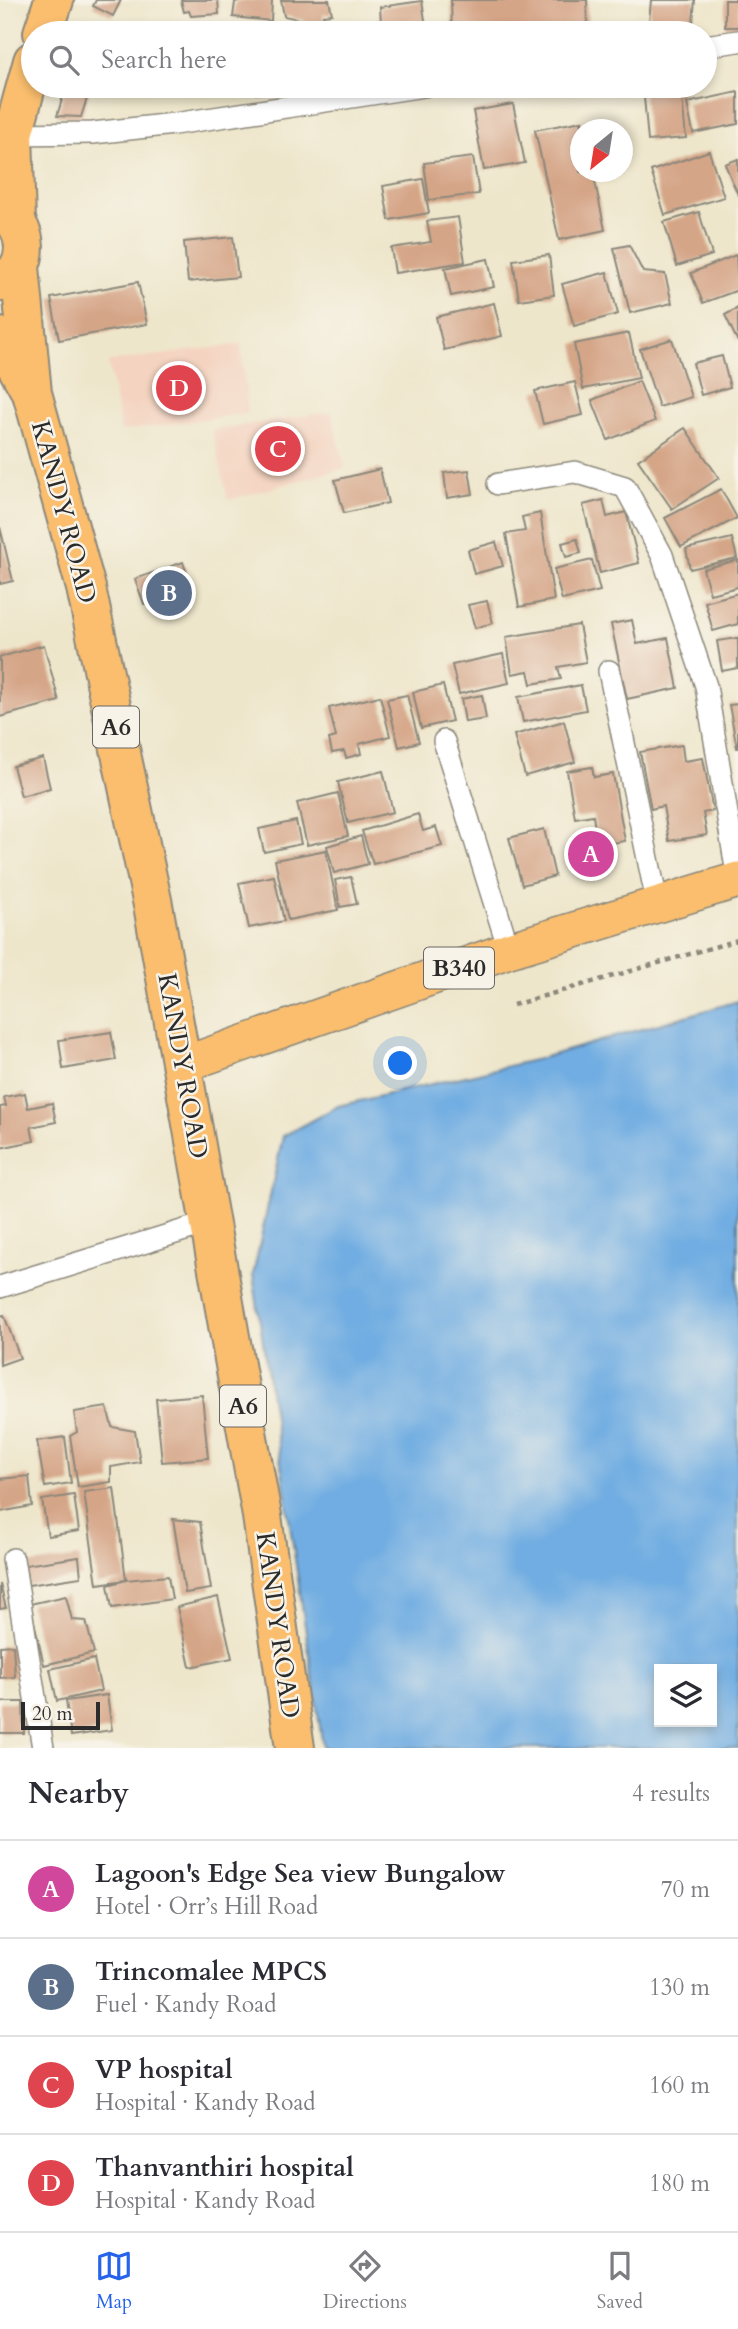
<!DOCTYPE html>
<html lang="en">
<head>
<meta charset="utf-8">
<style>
	body { margin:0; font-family:Cardo,serif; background:#f2f2f3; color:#2b2b33 }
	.controls { position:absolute; right:21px; bottom:21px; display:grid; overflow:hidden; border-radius:0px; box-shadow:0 4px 10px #0003 }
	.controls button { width:63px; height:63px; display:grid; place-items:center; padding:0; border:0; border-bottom:2px solid #e1e1e2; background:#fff; color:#2b2b33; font:35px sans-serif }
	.compass { position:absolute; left:570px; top:119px; width:63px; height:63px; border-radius:50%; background:#fff; box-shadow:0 4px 10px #0003; rotate:210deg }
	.scale { position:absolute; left:21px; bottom:18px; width:79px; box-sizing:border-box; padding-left:7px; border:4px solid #2b2b2b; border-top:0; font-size:19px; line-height:24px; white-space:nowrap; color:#2b2b2b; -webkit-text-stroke:5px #f7f3e8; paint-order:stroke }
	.you { position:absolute; left:401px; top:1064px; width:24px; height:24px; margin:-18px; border:5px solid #fff; border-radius:50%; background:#1a73e8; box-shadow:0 0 0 10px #1a73e833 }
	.badge { display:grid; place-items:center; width:46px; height:46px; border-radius:50%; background:#2563eb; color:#fff; font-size:23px; font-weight:700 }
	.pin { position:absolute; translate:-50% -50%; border:4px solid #fff; box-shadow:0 2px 7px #0006 }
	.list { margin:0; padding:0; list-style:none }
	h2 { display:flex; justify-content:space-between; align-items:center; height:91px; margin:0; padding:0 28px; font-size:30px }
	h2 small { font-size:23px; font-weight:400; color:#7c7c81 }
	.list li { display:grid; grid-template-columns:46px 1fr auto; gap:21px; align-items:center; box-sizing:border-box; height:98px; padding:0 28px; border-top:2px solid #e1e1e2 }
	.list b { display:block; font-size:26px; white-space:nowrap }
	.list p { margin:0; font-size:23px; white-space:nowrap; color:#7c7c81 }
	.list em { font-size:23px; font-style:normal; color:#7c7c81 }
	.icon { flex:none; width:38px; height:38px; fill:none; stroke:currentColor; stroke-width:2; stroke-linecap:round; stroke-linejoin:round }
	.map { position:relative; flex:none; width:738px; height:1748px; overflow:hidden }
	.search { position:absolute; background:#fff; box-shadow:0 4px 10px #0003; left:21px; right:21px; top:21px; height:77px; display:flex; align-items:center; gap:18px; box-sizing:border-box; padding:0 24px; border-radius:38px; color:#7c7c81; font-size:26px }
	.sheet { height:483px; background:#fff }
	nav { display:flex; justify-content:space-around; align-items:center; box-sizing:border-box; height:98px; border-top:2px solid #e1e1e2; background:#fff; font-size:19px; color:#7c7c81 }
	nav a { display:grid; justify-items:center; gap:4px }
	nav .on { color:#2563eb }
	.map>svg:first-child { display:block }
	.built { fill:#f4d3c0 }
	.water { fill:#71ade2; stroke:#4e6c86; stroke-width:2; fill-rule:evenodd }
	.building { fill:#d5a587 }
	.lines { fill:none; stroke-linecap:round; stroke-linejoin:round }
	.street-casing { stroke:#8c887b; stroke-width:24 }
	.primary-casing { stroke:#8c887b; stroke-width:38 }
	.highway-casing { stroke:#8c887b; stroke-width:42 }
	.path { stroke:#8c887b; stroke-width:4.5; stroke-dasharray:5 5; stroke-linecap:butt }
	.street { stroke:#fff; stroke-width:21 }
	.primary { stroke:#fabe6e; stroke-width:35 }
	.highway { stroke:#fabe6e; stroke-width:38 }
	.labels { text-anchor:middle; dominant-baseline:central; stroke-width:5; stroke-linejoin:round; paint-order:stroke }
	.shield { fill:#f7f3e8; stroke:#686764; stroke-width:2 }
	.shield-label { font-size:24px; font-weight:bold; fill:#2b2b2b }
	.street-label { font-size:26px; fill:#2b2b2b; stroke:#f7f3e8 }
</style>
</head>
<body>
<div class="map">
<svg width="738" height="1748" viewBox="0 0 738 1748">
	<rect width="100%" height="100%" fill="#f7f3e8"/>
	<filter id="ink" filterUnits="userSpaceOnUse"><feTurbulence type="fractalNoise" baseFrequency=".0143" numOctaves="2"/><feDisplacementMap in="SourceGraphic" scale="14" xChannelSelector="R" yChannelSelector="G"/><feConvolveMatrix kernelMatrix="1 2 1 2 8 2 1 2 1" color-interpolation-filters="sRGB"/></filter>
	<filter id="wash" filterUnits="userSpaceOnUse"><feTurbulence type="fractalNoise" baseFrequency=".00686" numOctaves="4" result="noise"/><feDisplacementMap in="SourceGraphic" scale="28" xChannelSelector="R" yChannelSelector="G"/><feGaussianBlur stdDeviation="1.57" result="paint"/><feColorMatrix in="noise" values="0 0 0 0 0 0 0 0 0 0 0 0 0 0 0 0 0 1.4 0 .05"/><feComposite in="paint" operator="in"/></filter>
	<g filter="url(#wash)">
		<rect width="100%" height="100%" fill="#eee6cb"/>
		<g class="built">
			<polygon points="241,344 248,413 121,431 108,362"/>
			<polygon points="331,412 345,468 228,500 212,430"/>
		</g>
		<path class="water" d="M738,1001V1748H323L253,1275L283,1136L338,1106L538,1059ZM659,1669H712V1722H659Z"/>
		<g id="blocks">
			<g class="building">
				<polygon points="96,0 121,0 113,16 93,6"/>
				<polygon points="181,0 218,0 219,14 191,16 189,11 184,12"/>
				<polygon points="242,0 272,0 271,21 233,17 235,2"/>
				<polygon points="281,0 329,0 332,14 323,15 325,27 307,30 303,20 284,16"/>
				<polygon points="451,0 587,0 588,33 452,33"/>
				<polygon points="651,0 695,0 692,33 648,33"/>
				<rect x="725" y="0" width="13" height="27"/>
				<polygon points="422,1 427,33 370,33 369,25 381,23 380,7"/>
				<polygon points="66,86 91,86 81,117 57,116"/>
				<polygon points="186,86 213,86 213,90 186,91"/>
				<polygon points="255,86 301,86 302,89 256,94"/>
				<polygon points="643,86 681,86 686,138 648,141"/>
				<polygon points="738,92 738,124 693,133 687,103"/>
				<polygon points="513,104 525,163 484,170 473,111"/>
				<polygon points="582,121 580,172 593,172 605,230 559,240 535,130"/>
				<polygon points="709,151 724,197 665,215 651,171"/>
				<polygon points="473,157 479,194 429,200 424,163"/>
				<polygon points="738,159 738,195 725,164"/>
				<polygon points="423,179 429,213 389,220 383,186"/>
				<polygon points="699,212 712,255 677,266 664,222"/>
				<polygon points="458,217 465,262 395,273 391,248 431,242 427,221"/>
				<polygon points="233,237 238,277 188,282 184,242"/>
				<polygon points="629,245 643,272 665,274 672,303 630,313 614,248"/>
				<polygon points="549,255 554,295 519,300 513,260"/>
				<polygon points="736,255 738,290 703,303 691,273"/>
				<polygon points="488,259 494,287 451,296 445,268"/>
				<polygon points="607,272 618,314 574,326 562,284"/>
				<polygon points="138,282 147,324 59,340 51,298"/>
				<polygon points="494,303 502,336 444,350 436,317"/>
				<polygon points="738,308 738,342 725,315"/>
				<polygon points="629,333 639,378 583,389 574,344"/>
				<polygon points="672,339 691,397 659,407 640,349"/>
				<polygon points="722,356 730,387 701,395 693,363"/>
				<polygon points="639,381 655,421 608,440 592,400"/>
				<polygon points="575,382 583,415 543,424 535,391"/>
				<polygon points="685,428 719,478 672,509 638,460"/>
				<polygon points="380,469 388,503 344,513 335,480"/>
				<polygon points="469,470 473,494 447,498 444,473"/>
				<polygon points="721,489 737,518 681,547 665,518"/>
				<polygon points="603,500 607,517 626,512 639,563 600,573 583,505"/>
				<polygon points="540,513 554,600 519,607 506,534 525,531 522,517"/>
				<polygon points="0,527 13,581 0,584"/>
				<polygon points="732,538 737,558 690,569 686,549"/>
				<polygon points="577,539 581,553 566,557 562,543"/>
				<polygon points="496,542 503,566 474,574 468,550"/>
				<polygon points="592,560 600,591 562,600 554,569"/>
				<polygon points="738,560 738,587 710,594 703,569"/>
				<polygon points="183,562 192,588 144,604 135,579"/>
				<polygon points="738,593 738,624 713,631 705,602"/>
				<polygon points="487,601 493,623 475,628 468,605"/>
				<polygon points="632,620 637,644 668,638 678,688 627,699 611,624"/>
				<polygon points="579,625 586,662 558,667 561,679 531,684 528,671 512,674 506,637"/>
				<polygon points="738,638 738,668 722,671 717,641"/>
				<polygon points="44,645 59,701 0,717 0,657"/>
				<polygon points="503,654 509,683 459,694 452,665"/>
				<polygon points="443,685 452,721 421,728 413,692"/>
				<polygon points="581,685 586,710 523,722 518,697"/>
				<polygon points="407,695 419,742 399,747 387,699"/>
				<polygon points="482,695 486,719 465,722 461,699"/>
				<polygon points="380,696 390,736 359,744 361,754 346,758 344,751 332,753 329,739 336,737 329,708"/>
				<polygon points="738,704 738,748 737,748 729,705"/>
				<polygon points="564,721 575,762 525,776 514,735"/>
				<polygon points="682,745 684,761 703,758 713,811 703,813 707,835 669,841 663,806 651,809 640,752"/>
				<polygon points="43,758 50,788 21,796 13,766"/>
				<polygon points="592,767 594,777 613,774 625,841 597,845 593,815 575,818 567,771"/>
				<polygon points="383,771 393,812 348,823 338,782"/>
				<polygon points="338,793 348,836 307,845 297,803"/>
				<polygon points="418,814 423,831 436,827 442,846 373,864 362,831"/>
				<polygon points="296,821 301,844 264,852 259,829"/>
				<polygon points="544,829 555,876 522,885 509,838"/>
				<polygon points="361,836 368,864 334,873 327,846"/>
				<polygon points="326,850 338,910 288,920 275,860"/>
				<polygon points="274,876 284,921 249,928 239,883"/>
				<polygon points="351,877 357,904 340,907 335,880"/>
				<polygon points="111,1032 116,1060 63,1069 59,1040"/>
				<polygon points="25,1093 28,1108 52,1103 56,1122 31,1127 34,1141 0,1148 0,1107 6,1106 4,1097"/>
				<polygon points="4,1315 20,1358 0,1365 0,1316"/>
				<polygon points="202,1395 208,1458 162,1462 156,1399"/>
				<polygon points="107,1407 112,1427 135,1431 140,1462 111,1467 111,1482 78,1487 70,1436 77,1432 74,1412"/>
				<polygon points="65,1437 71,1483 45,1487 37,1441"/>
				<polygon points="29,1476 32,1506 0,1512 0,1479"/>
				<polygon points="114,1488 126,1580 168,1576 172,1599 112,1608 108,1585 126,1580 97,1584 84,1492"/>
				<polygon points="74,1495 79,1531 48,1536 42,1500"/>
				<polygon points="173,1519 200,1522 211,1589 185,1593"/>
				<polygon points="79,1557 81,1577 28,1585 25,1565"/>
				<polygon points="0,1584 6,1608 0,1609"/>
				<polygon points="66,1596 72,1620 86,1621 94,1653 44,1665 30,1604"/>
				<polygon points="218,1597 232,1658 190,1667 177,1607"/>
				<polygon points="13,1645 15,1677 0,1678 0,1646"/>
				<polygon points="94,1659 101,1691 57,1701 50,1669"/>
				<polygon points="107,1695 112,1730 71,1736 66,1701"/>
				<polygon points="0,1702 23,1702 24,1733 0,1733"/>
			</g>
		</g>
	</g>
	<g filter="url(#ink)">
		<use href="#blocks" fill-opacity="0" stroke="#8c887b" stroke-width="2"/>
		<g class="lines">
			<g class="street-casing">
				<g id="street">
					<polyline points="705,46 738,41"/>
					<polyline points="13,134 93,133 174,124 424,86"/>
					<polyline points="498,484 575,472 625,487 662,555 706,686 738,880"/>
					<polyline points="609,671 657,902"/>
					<polyline points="444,741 509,950"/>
					<polyline points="0,1287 211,1222"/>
					<polyline points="13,1559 43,1748"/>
				</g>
			</g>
			<g class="primary-casing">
				<polyline id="primary" points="182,1065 509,950 738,880"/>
			</g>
			<g class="highway-casing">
				<g id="highway">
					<polyline points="43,33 54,0"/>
					<polyline points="13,134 16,221"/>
					<polyline points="0,156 13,134 33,61"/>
					<path d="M0,210C30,223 33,268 2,282"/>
					<polyline points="20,267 32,393 86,588 153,905 262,1516 295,1748"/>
					<polyline points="0,337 29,388"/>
				</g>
			</g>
			<polyline class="path" points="513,1005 738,940"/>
			<use href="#street" class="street"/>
			<use href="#primary" class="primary"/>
			<use href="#highway" class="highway"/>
		</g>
	</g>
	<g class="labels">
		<g class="shield">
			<rect x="93" y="706.5" width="46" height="41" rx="5"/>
			<rect x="424" y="947.5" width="70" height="41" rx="5"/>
			<rect x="220" y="1385.5" width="46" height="41" rx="5"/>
		</g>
		<g class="shield-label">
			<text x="116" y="727">A6</text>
			<text x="459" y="968">B340</text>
			<text x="243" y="1406">A6</text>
		</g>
		<g class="street-label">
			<text transform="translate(64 512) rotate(75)">KANDY ROAD</text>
			<text transform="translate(183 1066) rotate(80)">KANDY ROAD</text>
			<text transform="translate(278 1625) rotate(82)">KANDY ROAD</text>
		</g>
	</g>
</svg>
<div class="controls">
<button><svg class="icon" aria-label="layers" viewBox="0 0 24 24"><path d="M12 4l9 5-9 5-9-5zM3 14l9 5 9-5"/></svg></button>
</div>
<svg class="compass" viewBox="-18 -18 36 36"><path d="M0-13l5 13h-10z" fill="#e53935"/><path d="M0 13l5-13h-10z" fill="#7c7c81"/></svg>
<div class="scale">20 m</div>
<div class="you"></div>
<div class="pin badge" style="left:591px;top:854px;background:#d1479c">A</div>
<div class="pin badge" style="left:169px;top:593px;background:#5c6f8a">B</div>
<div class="pin badge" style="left:278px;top:449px;background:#e0444e">C</div>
<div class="pin badge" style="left:179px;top:388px;background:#e0444e">D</div>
<div class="search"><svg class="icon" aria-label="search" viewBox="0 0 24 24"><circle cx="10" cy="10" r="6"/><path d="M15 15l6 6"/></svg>Search here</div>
</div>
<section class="sheet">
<h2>Nearby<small>4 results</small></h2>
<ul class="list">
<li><span class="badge" style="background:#d1479c">A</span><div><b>Lagoon's Edge Sea view Bungalow</b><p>Hotel · Orr’s Hill Road</p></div><em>70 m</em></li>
<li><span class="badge" style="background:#5c6f8a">B</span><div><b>Trincomalee MPCS</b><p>Fuel · Kandy Road</p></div><em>130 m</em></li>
<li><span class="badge" style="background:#e0444e">C</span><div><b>VP hospital</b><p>Hospital · Kandy Road</p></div><em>160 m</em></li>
<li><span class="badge" style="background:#e0444e">D</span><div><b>Thanvanthiri hospital</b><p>Hospital · Kandy Road</p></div><em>180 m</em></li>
</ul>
</section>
<nav>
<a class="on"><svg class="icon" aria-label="map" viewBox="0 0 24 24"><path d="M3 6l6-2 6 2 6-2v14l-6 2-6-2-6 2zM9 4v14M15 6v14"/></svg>Map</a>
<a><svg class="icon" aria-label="directions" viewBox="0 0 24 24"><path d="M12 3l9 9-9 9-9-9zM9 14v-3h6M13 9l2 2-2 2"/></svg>Directions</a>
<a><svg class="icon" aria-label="saved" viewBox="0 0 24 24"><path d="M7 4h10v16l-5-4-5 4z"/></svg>Saved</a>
</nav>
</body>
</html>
